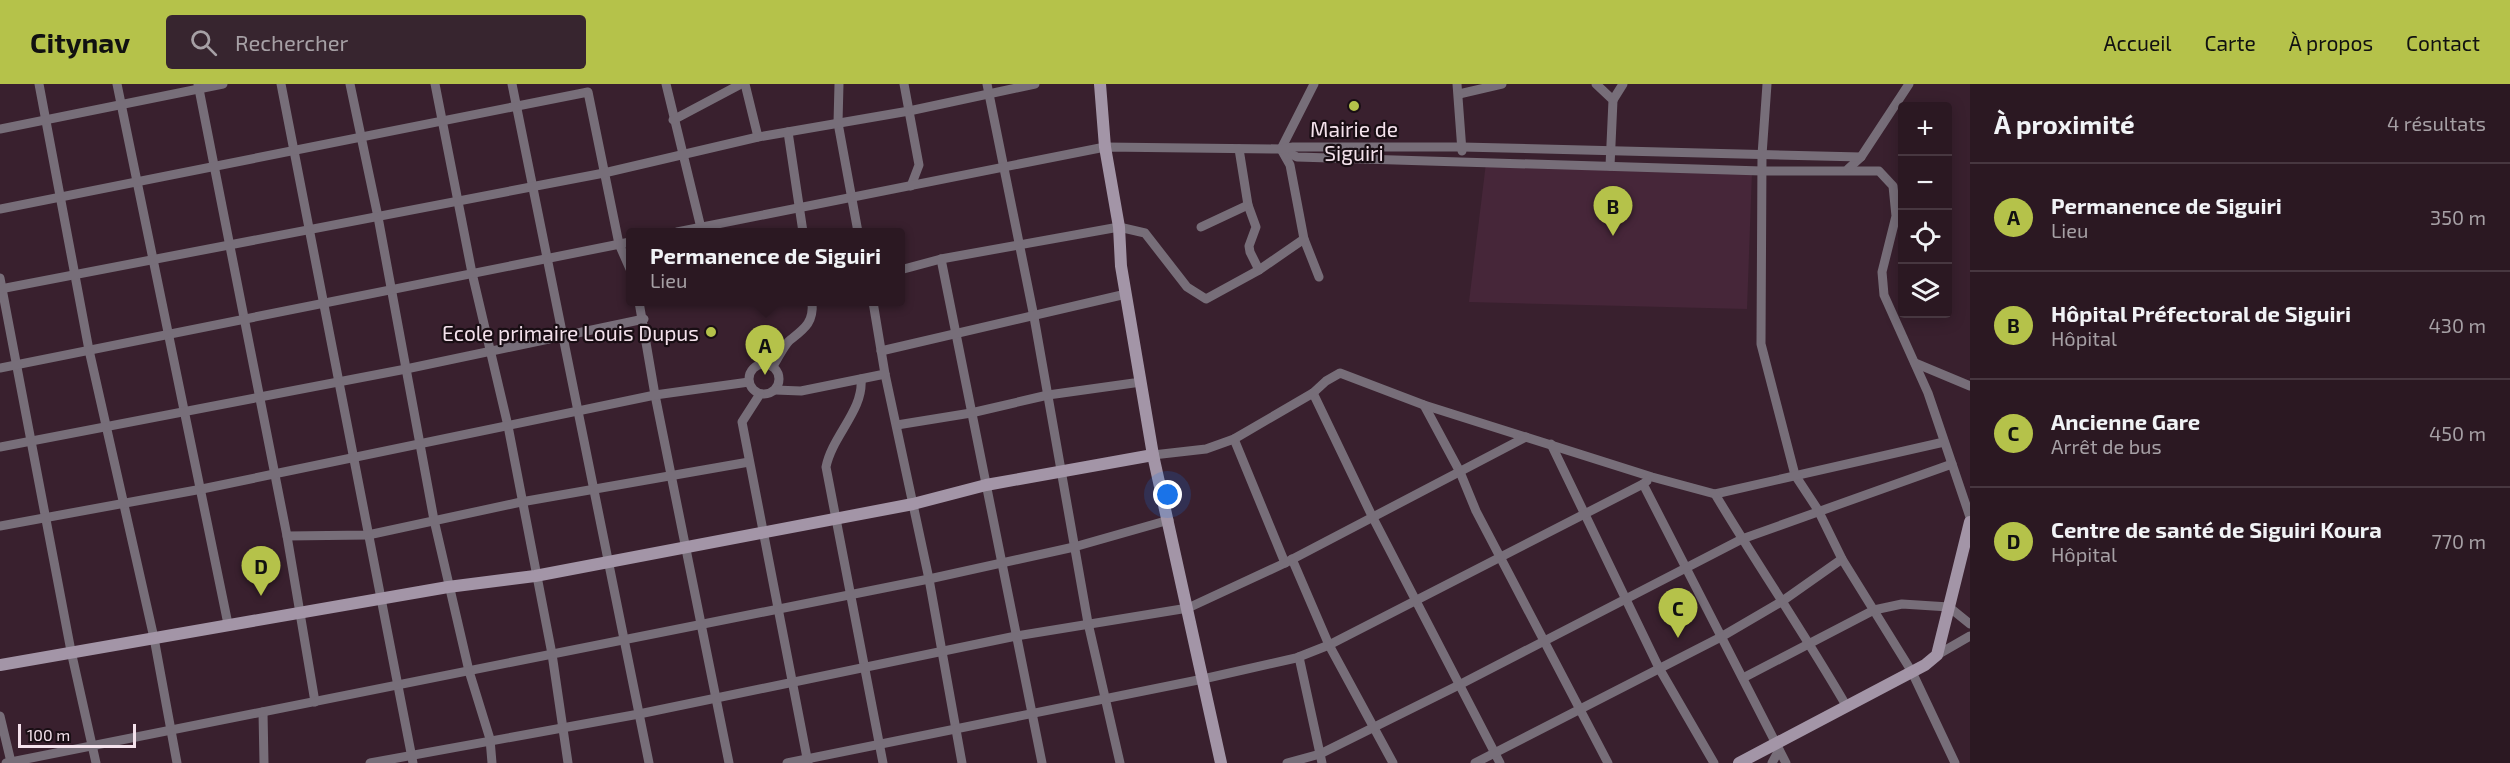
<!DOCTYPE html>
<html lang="fr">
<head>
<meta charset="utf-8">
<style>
	body { margin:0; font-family:"Exo 2",sans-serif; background:#37252f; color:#f1f3f6 }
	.controls { position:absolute; right:18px; top:18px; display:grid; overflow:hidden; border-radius:6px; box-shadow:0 3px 15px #0003 }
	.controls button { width:54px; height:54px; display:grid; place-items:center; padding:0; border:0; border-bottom:2px solid #473740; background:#2b1822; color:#f1f3f6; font:30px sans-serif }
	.scale { position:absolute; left:18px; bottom:15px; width:118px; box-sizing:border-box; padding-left:6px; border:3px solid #f4e2ec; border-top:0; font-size:16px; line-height:21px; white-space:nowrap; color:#f4e2ec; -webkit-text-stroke:4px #190e14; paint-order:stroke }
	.you { position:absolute; left:1168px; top:411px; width:21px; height:21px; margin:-15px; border:4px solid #fff; border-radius:50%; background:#1a73e8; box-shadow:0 0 0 9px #1a73e833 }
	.badge { display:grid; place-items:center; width:39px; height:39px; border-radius:50%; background:#b5c24a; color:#111; font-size:20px; font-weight:700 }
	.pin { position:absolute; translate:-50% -50px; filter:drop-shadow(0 2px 3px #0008) }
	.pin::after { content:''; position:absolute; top:32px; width:21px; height:18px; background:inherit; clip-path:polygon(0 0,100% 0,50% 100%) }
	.popup { position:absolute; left:626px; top:144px; width:279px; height:78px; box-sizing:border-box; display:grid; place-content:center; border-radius:6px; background:#2b1822; filter:drop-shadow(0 2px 4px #0005); font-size:20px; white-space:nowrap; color:#a6a0a5 }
	.popup b { font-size:22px; color:#f1f3f6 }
	.popup::after { content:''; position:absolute; left:50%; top:100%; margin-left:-12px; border:12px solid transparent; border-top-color:#2b1822 }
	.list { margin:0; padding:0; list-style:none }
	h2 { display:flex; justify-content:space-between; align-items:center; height:78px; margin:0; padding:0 24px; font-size:26px }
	h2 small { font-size:20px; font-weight:400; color:#a6a0a5 }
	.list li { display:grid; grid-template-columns:39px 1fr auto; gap:18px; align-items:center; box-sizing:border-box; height:108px; padding:0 24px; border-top:2px solid #473740 }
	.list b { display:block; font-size:22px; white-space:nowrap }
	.list p { margin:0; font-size:20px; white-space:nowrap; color:#a6a0a5 }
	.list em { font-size:20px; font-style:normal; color:#a6a0a5 }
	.icon { flex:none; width:33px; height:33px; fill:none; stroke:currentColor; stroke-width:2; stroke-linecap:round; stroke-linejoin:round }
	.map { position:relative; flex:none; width:1970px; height:679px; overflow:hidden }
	header { display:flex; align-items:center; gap:36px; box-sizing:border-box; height:84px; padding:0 30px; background:#b5c24a; color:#111 }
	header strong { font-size:28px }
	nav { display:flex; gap:33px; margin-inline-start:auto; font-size:21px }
	.search { width:420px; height:54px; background:#37252f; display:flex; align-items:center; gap:15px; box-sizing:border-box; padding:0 21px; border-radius:6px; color:#a6a0a5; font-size:22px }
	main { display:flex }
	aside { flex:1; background:#2b1822 }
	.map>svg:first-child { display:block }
	.built { fill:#462639 }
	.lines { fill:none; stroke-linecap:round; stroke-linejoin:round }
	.street { stroke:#776e79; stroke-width:9 }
	.secondary { stroke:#a395a7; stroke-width:12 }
	.poi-dot { fill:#b5c24a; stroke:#190e14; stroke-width:2 }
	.labels { text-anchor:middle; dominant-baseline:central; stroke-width:4.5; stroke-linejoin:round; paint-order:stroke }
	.poi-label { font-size:21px; fill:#f4e2ec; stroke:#190e14 }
</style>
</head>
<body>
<header>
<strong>Citynav</strong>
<div class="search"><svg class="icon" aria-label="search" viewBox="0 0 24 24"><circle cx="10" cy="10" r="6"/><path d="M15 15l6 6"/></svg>Rechercher</div>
<nav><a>Accueil</a><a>Carte</a><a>À propos</a><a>Contact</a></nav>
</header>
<main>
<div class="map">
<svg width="1970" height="679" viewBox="0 0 1970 679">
	<rect width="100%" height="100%" fill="#39202e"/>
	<polygon class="built" points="1486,79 1752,87 1747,225 1469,218"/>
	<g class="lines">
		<g class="street">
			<polyline points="39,0 89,266 154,554 177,679"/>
			<polyline points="117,0 228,540"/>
			<polyline points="198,0 287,452 315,618"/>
			<polyline points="281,0 413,679"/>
			<polyline points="350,0 378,133 434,436 469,587 490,655 492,679"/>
			<polyline points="435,0 472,189 508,342 552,570 568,679"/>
			<polyline points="512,0 649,679"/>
			<polyline points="666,0 701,144"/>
			<polyline points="745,0 758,53"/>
			<polyline points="839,0 838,39 858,148"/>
			<polyline points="904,0 919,81 911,102"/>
			<polyline points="987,0 1034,233 1088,539 1120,679"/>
			<polyline points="1457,0 1462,67"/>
			<polyline points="1596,0 1613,16 1610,82"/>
			<polyline points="1767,0 1762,71 1761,260 1795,391 1818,426 1842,475 1912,588 1955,679"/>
			<polyline points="1459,10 1502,0"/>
			<polyline points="1613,16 1623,0"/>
			<polyline points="673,36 741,0"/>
			<polyline points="0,45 223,0"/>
			<polyline points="788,48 803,148"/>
			<polyline points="1239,65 1248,121 1256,143 1249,162 1250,168 1259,186"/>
			<polyline points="1281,65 1297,73 1762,87 1879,87 1893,102 1896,132 1882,188 1884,211 1928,309 1970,433"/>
			<polyline points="1281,65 1290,81 1304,155 1319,193"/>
			<polyline points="1281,65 1314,0"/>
			<polyline points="1848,85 1861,73 1909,0"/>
			<polyline points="0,125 588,8 619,160 630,185"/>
			<polyline points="1201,143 1248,121"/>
			<polyline points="677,148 1105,63 1281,65 1293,63 1462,63 1861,73"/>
			<polyline points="941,175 1042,679"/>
			<polyline points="900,186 941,175 1119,143 1145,149 1187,203 1206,215 1259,186 1304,155"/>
			<polyline points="0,194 71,567 96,679"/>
			<polyline points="0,205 604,89 758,53 909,27 1035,0"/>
			<polyline points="639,218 655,311 729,679"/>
			<polyline points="873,218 885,290 929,495 962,679"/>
			<polyline points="881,267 1126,210"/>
			<polyline points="1915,279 1970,302"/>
			<circle cx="764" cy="295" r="15"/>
			<path d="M773,282C778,275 783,263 789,257C804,245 814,239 812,218"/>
			<polyline points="0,284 630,158"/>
			<path d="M861,295C864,326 832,352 826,383L883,679"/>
			<polyline points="775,306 801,307 885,290"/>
			<polyline points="1313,309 1372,432 1500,679"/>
			<polyline points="760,310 742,338 808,679"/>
			<polyline points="1424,321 1460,388 1476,427 1608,679"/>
			<polyline points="897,341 971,329 1048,311 1141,298"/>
			<polyline points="1234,355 1285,479"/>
			<polyline points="1551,360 1659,584 1714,679"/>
			<polyline points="0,363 406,285 644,235"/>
			<polyline points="1153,371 1206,365 1234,355 1313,309 1326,297 1340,289 1424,321 1652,393 1715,410 1944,358"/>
			<polyline points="1647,397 1643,400 1786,679"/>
			<path d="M1715,410C1758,482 1805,550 1847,623"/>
			<polyline points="0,442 202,405 655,311 749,298"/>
			<polyline points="287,452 368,451 521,418 749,378"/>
			<polyline points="1292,475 1329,561 1393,679"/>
			<polyline points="1937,571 1970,552"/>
			<polyline points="1299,573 1322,679"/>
			<polyline points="1743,594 1874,526 1902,520 1949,523 1970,540"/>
			<polyline points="263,628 264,679"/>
			<polyline points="0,632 11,678"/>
			<polyline points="6,679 929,495 1074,463 1169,436"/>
			<polyline points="370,679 639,630 1016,552 1188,524 1285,479 1526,353"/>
			<polyline points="787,679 1203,595 1296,574 1329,561 1643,400"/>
			<polyline points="1287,679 1320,670 1459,601 1742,455 1952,380"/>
			<polyline points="1475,679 1721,553 1781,518 1842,475"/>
			<polyline points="1772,679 1779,666"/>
		</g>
		<g class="secondary">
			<polyline points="1100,0 1105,63 1119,143 1121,182 1153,371 1221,679"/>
			<polyline points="0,581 448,503 535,492 913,420 986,401 1153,371"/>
			<polyline points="1739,679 1925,581 1937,571 1970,438"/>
		</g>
	</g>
	<g class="poi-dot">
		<circle cx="1354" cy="22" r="6"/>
		<circle cx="711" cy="248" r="6"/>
	</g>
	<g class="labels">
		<g class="poi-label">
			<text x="1354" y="44">Mairie de<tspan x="1354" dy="24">Siguiri</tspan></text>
			<text x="699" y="248" text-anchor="end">Ecole primaire Louis Dupus</text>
		</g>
	</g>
</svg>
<div class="controls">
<button>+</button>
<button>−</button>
<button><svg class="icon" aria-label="locate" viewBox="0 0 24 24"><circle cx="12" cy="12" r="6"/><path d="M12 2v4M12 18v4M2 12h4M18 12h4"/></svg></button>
<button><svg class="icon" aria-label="layers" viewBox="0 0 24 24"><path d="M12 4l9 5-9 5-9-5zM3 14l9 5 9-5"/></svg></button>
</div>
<div class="scale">100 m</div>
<div class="you"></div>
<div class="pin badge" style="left:765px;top:291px">A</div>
<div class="popup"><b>Permanence de Siguiri</b>Lieu</div>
<div class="pin badge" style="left:1613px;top:152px">B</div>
<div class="pin badge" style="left:1678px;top:554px">C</div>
<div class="pin badge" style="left:261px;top:512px">D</div>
</div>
<aside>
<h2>À proximité<small>4 résultats</small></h2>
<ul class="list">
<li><span class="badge">A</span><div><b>Permanence de Siguiri</b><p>Lieu</p></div><em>350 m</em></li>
<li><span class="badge">B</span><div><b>Hôpital Préfectoral de Siguiri</b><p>Hôpital</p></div><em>430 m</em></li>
<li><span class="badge">C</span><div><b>Ancienne Gare</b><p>Arrêt de bus</p></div><em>450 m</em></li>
<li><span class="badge">D</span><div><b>Centre de santé de Siguiri Koura</b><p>Hôpital</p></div><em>770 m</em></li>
</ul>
</aside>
</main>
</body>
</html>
